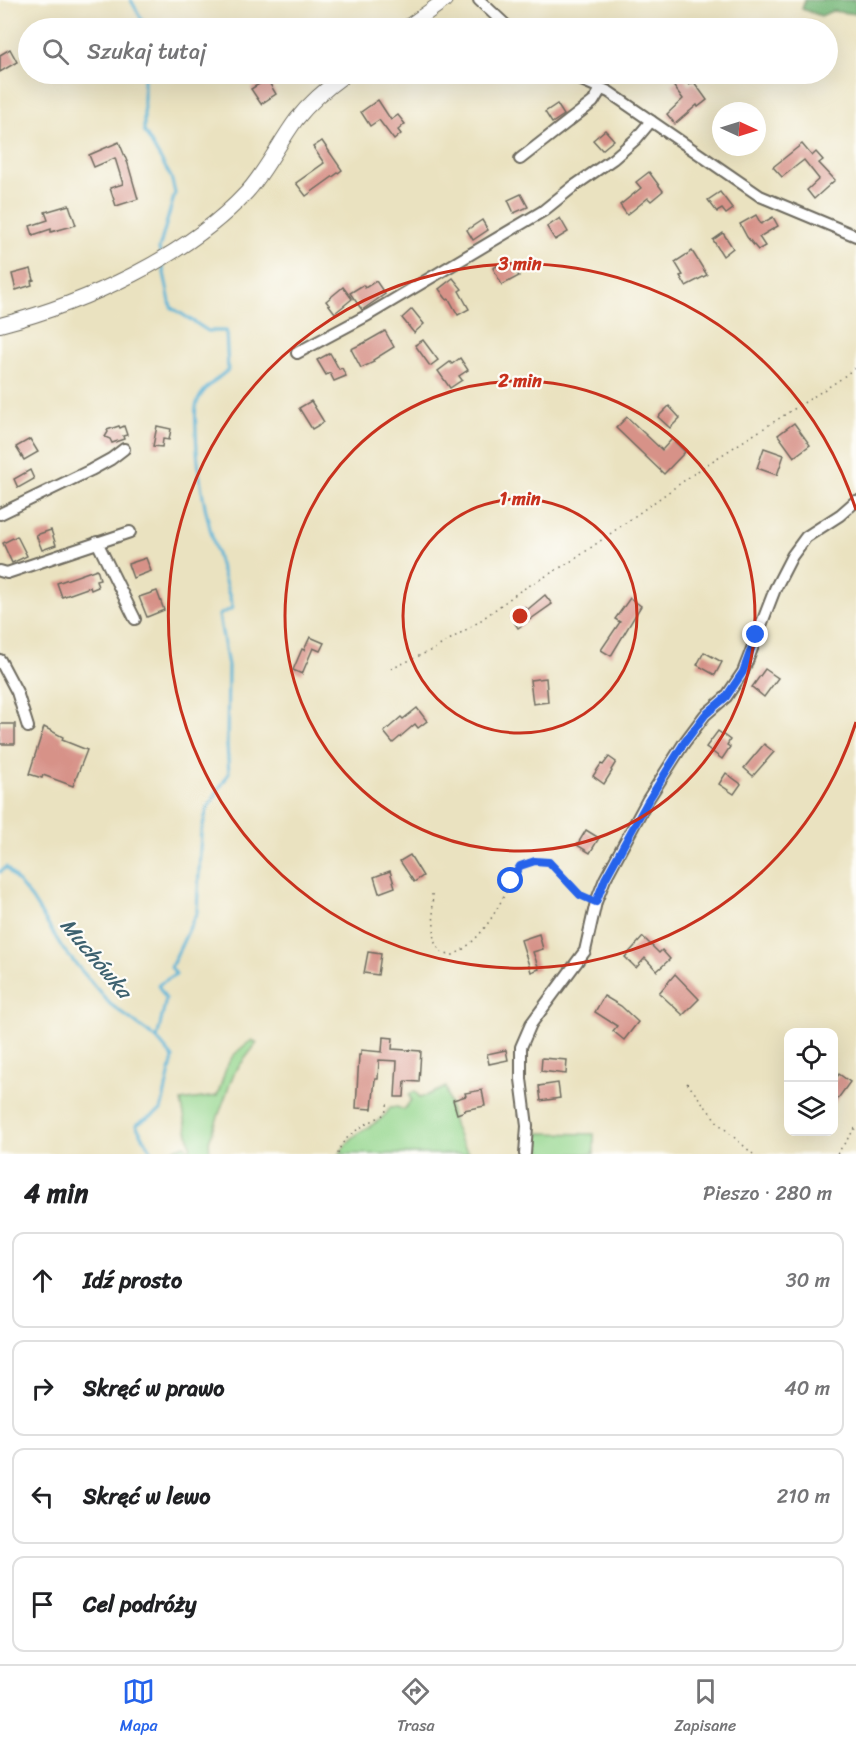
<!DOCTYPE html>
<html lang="pl">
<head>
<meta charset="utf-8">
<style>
	body { margin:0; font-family:Sriracha,sans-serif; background:#f6f6f6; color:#202124 }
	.controls { position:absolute; right:18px; bottom:18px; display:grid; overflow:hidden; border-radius:12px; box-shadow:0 6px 24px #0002 }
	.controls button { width:54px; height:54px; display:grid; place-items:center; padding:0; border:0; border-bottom:2px solid #e0e0e0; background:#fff; color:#202124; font:30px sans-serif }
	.compass { position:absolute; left:712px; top:102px; width:54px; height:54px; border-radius:50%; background:#fff; box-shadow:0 6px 24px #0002; rotate:94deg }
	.stop { position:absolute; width:18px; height:18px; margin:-14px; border:4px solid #2563eb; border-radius:50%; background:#fff }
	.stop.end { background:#2563eb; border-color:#fff; box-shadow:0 2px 6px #0008 }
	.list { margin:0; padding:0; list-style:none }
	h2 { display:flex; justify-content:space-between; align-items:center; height:78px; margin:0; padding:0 24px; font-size:26px }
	h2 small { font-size:20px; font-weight:400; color:#757577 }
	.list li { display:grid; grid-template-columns:39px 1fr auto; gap:18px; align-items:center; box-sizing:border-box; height:96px; margin:0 12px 12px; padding:0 12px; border:2px solid #e0e0e0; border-radius:12px }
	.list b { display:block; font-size:22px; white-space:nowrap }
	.list em { font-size:20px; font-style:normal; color:#757577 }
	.icon { flex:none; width:33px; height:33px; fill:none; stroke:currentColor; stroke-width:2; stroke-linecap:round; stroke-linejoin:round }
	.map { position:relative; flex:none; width:856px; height:1154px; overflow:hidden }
	.search { position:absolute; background:#fff; box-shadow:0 6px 24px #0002; left:18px; right:18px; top:18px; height:66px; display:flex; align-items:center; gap:15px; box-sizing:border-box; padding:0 21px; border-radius:33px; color:#757577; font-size:22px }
	.sheet { height:510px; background:#fff }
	nav { display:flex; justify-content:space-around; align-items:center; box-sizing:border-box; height:84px; border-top:2px solid #e0e0e0; background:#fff; font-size:16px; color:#757577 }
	nav a { display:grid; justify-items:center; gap:3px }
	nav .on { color:#2563eb }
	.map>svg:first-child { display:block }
	.green { fill:#95d78f; stroke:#60815d; stroke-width:1.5 }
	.forest { fill:#78b87a; stroke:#527252; stroke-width:1.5 }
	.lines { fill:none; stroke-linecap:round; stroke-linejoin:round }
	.stream { stroke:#59b2d6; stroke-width:3 }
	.building { fill:#d79288 }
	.minor-casing { stroke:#6e6b5f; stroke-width:14 }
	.major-casing { stroke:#6e6b5f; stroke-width:16 }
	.path { stroke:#6e6b5f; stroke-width:1.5; stroke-dasharray:1.5 4.5; stroke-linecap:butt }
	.minor { stroke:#fff; stroke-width:10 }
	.major { stroke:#fff; stroke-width:14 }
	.route { stroke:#2563eb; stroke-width:8 }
	.ring { fill:none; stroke:#c8321e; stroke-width:3 }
	.labels { text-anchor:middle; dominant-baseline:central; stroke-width:4.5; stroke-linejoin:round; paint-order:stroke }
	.water-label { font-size:21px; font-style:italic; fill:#3d616f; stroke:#fdfcf7 }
	.centre { fill:#c8321e; stroke:#fdfcf7; stroke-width:3 }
	.ring-label { font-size:18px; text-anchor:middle; font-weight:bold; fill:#c8321e; stroke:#fdfcf7; stroke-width:4.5; stroke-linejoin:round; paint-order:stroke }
</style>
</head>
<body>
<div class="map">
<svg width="856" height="1154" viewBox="0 0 856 1154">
	<rect width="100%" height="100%" fill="#fdfcf7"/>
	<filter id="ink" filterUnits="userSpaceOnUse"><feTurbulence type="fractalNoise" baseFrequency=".0167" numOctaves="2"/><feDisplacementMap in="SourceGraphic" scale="12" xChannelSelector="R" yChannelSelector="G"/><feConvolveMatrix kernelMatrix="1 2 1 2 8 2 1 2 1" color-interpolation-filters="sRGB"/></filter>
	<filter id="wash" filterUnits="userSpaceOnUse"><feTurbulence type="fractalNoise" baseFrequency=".008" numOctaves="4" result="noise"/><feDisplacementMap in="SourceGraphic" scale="24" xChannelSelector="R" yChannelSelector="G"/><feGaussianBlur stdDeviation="1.35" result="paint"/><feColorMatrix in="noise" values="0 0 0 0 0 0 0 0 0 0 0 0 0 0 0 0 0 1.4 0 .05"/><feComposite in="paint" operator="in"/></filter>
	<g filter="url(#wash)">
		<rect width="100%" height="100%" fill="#eae2c0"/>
		<g class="green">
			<path d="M252,1040L257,1043L234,1073L209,1141L210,1154H162L185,1145L187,1149L191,1148L181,1101L217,1096C228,1066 223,1060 252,1040Z"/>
			<path d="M446,1087C451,1112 453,1134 470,1154H340C353,1128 379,1128 390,1108L397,1107L404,1110L411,1100L409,1095L415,1091L420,1098C429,1094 437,1092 446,1087Z"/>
			<polygon points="534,1133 594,1134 594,1154 528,1154 530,1138"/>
		</g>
		<polygon class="forest" points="805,0 856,0 856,14 832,11 821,16 802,9"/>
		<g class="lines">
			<g class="stream">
				<polyline points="131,0 143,22 143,28"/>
				<polyline points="144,74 144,131 171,177 175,193 159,249 160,253"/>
				<polyline points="0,872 6,867 32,899 63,949 110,1004 157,1039 173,1058 161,1110 136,1125 153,1154"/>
				<path d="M157,1039L166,999L158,985L176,974L171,967L197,912L201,833L207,809L229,773L227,746L228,666L219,615L233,608C215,550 197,492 196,431C196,423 194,411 197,403C202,389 217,379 228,370L226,331H208L171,307L162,263"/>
			</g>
		</g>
		<g id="blocks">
			<g class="building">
				<polygon points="10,49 17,62 0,72 0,55"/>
				<polygon points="683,76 689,85 694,82 707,100 698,107 697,105 675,124 667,114 683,99 672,84"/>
				<polygon points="267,79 276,94 261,104 251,89"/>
				<polygon points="378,100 391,120 398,115 405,124 398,130 401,134 394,140 379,120 370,126 361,112"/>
				<polygon points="557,104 564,115 552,123 545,112"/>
				<polygon points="605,130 614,140 602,150 593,140"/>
				<polygon points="322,141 342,170 306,196 296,183 324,163 313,147"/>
				<polygon points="119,142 128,164 138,199 116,206 110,188 123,184 115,158 94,167 89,155"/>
				<polygon points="802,144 812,156 816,152 823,160 819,163 835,180 814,199 807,190 819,179 804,160 782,177 773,167"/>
				<polygon points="649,172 663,191 651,201 648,198 627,215 620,205 641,188 636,182"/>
				<polygon points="720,192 733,209 726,214 722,209 717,212 708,200"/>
				<polygon points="521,194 528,207 514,213 508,200"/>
				<polygon points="69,205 76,225 51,232 51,229 33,235 30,226 48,220 45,212"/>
				<polygon points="756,215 761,224 773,217 778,226 759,237 765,246 758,250 747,237 740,224"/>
				<polygon points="560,218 568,232 555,240 547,227"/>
				<polygon points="482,220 488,230 473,240 467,230"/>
				<polygon points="723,233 733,248 723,256 713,240"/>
				<polygon points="692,251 707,275 686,286 680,276 683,275 675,262"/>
				<polygon points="509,259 519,276 502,285 493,268"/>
				<polygon points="31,269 34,280 31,281 32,285 16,290 12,274"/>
				<polygon points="453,278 462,289 459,291 469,309 458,315 449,299 447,300 439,289"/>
				<polygon points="376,281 385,294 362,310 350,293 363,285 365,288"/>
				<polygon points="343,287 352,299 335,313 326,301"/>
				<polygon points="412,309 424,324 414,333 402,318"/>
				<polygon points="385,331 394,347 373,360 374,362 361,368 351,349 364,343"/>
				<polygon points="423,340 438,360 430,366 415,345"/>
				<polygon points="330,353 339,369 342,368 346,376 334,381 330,373 326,375 317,360"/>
				<polygon points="460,358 468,370 459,376 462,380 450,388 438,371 450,362 452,364"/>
				<polygon points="311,401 324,422 312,429 299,408"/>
				<polygon points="669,406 680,418 670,428 658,417"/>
				<polygon points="627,417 662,450 672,439 685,452 664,474 616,428"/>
				<polygon points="794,423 810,445 794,457 778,435"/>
				<polygon points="119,426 120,428 124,426 127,435 123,436 124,439 112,443 110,439 105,437 108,432 107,430"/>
				<polygon points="157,426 171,429 169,440 163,439 162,447 153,446"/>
				<polygon points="30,439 38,452 24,460 16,447"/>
				<polygon points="764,448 784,455 777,475 757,468"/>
				<polygon points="30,470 34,479 18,488 14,479"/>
				<polygon points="51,530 56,545 42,550 36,535"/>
				<polygon points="17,536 27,556 12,563 3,543"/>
				<polygon points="146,558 151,571 133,578 128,564"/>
				<polygon points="97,569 100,579 96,580 98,587 91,590 90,587 62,597 57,583"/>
				<polygon points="157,591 164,610 147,617 139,597"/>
				<polygon points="545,595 552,604 518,628 510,616 524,607 527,610"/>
				<polygon points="630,598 641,606 611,656 601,650 620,622 615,619"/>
				<polygon points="310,637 324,643 320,651 313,648 302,674 293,670 302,649 304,650"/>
				<polygon points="704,652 722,662 715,675 697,665"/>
				<polygon points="765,669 778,678 764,697 752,687"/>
				<polygon points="546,678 548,702 533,704 530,680"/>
				<polygon points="417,708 427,721 418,728 415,724 393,743 384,732 401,717 403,719"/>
				<rect x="0" y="724" width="15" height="20"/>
				<polygon points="44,727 63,737 62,740 87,750 73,786 43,775 42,778 29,774"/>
				<polygon points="718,731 730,740 727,745 730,747 722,759 706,747"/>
				<polygon points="764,744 774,752 753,776 744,768"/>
				<polygon points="609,757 616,762 611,770 612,771 604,784 593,776 601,764 603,765"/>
				<polygon points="726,773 741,784 734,794 719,784"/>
				<polygon points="586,830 599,838 590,853 577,845"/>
				<polygon points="410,855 423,876 414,882 400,861"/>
				<polygon points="390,871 395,887 379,893 374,877"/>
				<polygon points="539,934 543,949 533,952 539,969 531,972 521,940"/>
				<polygon points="643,937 659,953 662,950 670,959 657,971 645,958 636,968 625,957"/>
				<polygon points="368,952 381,954 378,975 364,973"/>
				<polygon points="675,974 699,999 683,1015 659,993"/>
				<polygon points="604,996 621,1006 638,1022 624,1040 613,1031 617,1026 595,1012"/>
				<polygon points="383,1037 393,1038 392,1049 421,1051 419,1082 405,1081 404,1097 395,1097 397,1061 379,1060 378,1079 375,1079 372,1109 356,1108 359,1055 361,1055 361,1050 382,1052"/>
				<polygon points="506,1050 508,1060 489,1064 487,1054"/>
				<polygon points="542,1058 567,1060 566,1074 541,1071"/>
				<polygon points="839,1074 850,1082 834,1104 834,1081"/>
				<polygon points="558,1083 560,1098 541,1101 539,1086"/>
				<polygon points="482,1090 485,1106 464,1110 465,1111 457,1114 453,1100 466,1096 465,1093"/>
			</g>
		</g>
	</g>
	<g filter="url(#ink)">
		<use href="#blocks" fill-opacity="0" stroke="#6e6b5f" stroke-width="1.5"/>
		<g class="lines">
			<g class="minor-casing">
				<g id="minor">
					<polyline points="479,0 509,28"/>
					<polyline points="568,74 609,92 760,196 856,236"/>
					<polyline points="520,159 593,102 601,89"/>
					<polyline points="297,353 368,315 543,211 574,186 613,159 636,139 651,121"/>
					<polyline points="0,514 91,470 111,459 124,449"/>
					<polyline points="97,542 135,619"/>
					<polyline points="0,571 7,573 130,532"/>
					<polyline points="0,660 17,692 28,727"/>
					<polyline points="525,1154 527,1126 521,1079 521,1047 531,1024 585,951 596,902 605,879 647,801 684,743 705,715 726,697 743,672 775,589 792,556 806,537 840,515 856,501"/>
				</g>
			</g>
			<g class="major-casing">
				<g id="major">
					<polyline points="406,28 445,0"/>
					<path d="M0,325C85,303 187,257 247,192C266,171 279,143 296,120C310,102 328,87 346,74"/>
				</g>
			</g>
			<g class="path">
				<polyline points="391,669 436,648 477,623 520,591 575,559 706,465 838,381 856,367"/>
				<path d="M432,894L435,943L441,952L451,956C488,939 501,898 520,866L535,861L549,862L580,895L587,898"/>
				<polyline points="687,1083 719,1124 753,1154"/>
				<path d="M338,1154C342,1134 369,1123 385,1114L388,1102"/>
				<polyline points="837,1154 856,1127"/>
			</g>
			<use href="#minor" class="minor"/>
			<use href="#major" class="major"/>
		</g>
	</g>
	<g class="lines" filter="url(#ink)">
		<polyline class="route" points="511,881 520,866 535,861 549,862 580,895 596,902 605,879 648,801 684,743 705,715 726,697 743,672 756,635"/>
	</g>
	<g class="ring">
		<circle cx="520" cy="616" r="117"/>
		<circle cx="520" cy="616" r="235"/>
		<path d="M856 722A352 352 0 1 1 856 510"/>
	</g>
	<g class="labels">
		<g class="water-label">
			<text transform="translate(96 958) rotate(50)">Muchówka</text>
		</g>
	</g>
	<circle cx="520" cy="616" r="9" class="centre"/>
	<g class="ring-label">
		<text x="520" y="270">3 min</text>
		<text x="520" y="387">2 min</text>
		<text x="520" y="505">1 min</text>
	</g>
</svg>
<div class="controls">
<button><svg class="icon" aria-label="locate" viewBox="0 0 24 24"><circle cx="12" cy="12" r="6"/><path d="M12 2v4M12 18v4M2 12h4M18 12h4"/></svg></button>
<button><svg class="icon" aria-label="layers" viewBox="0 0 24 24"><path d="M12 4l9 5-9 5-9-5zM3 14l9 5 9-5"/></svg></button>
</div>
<svg class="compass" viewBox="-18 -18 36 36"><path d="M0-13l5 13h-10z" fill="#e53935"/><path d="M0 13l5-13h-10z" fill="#757577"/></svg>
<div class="stop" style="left:511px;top:881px"></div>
<div class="stop end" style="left:756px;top:635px"></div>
<div class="search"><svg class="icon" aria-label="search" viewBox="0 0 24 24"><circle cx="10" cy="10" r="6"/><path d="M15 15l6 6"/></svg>Szukaj tutaj</div>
</div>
<section class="sheet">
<h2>4 min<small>Pieszo · 280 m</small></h2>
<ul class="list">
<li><svg class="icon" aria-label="ahead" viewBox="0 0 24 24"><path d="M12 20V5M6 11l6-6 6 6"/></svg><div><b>Idź prosto</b></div><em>30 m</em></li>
<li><svg class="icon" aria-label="right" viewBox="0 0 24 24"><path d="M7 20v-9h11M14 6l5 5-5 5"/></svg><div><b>Skręć w prawo</b></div><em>40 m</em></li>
<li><svg class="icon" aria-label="left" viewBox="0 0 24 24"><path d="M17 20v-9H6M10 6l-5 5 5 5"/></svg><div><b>Skręć w lewo</b></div><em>210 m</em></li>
<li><svg class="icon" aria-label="arrive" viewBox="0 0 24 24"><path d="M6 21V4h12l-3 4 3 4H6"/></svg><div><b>Cel podróży</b></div></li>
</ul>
</section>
<nav>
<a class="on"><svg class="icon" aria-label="map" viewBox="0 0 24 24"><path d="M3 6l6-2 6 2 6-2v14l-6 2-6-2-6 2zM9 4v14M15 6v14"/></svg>Mapa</a>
<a><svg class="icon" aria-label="directions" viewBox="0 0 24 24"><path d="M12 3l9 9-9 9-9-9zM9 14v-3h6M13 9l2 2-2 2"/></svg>Trasa</a>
<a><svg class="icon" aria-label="saved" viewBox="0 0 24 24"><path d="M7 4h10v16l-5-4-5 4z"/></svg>Zapisane</a>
</nav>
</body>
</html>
